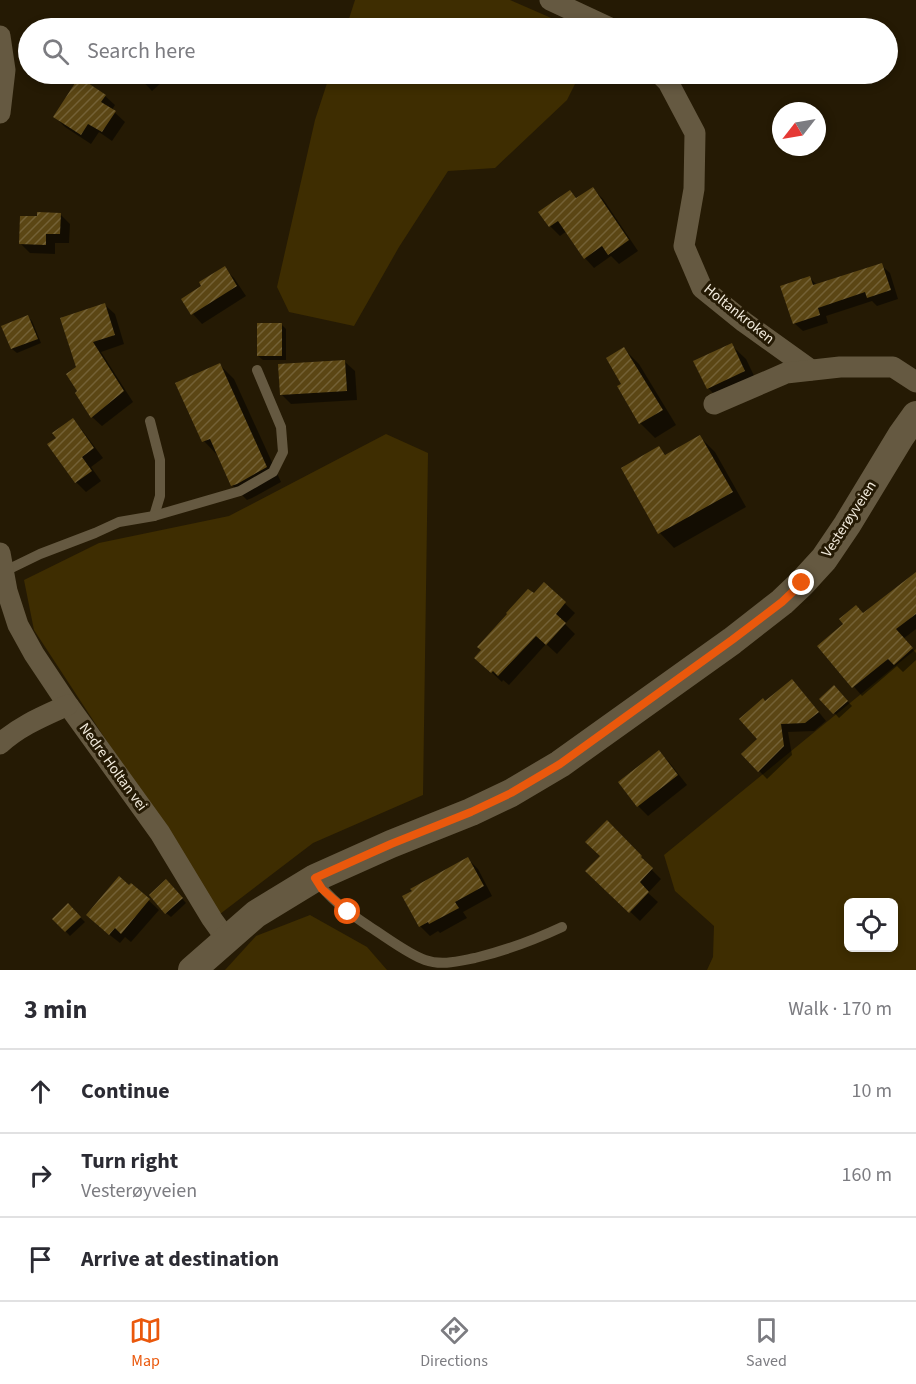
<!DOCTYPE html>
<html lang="en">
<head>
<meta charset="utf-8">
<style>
	body { margin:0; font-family:"Source Sans 3",sans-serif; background:#f2f2f3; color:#2b2b33 }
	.controls { position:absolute; right:18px; bottom:18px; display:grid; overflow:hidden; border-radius:9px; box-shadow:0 3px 9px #0003 }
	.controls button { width:54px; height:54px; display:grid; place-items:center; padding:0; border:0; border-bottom:2px solid #e1e1e2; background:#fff; color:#2b2b33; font:30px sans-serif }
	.compass { position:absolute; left:772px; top:102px; width:54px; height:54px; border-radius:50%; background:#fff; box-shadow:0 3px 9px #0003; rotate:239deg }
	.stop { position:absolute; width:18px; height:18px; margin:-14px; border:4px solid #ea580c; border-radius:50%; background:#fff }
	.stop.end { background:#ea580c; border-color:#fff; box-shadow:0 2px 6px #0008 }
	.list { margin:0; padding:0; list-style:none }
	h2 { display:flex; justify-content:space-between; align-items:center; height:78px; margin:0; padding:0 24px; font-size:26px }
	h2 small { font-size:20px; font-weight:400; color:#7c7c81 }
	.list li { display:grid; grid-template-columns:39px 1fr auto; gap:18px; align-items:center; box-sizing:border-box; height:84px; padding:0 24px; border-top:2px solid #e1e1e2 }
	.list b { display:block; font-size:22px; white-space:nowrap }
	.list p { margin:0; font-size:20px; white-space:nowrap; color:#7c7c81 }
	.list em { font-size:20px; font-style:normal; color:#7c7c81 }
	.icon { flex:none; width:33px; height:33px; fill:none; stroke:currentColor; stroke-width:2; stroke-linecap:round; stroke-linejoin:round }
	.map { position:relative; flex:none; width:916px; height:970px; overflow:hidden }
	.search { position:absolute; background:#fff; box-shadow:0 3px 9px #0003; left:18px; right:18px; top:18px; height:66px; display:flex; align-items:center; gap:15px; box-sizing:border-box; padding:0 21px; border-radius:33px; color:#7c7c81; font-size:22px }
	.sheet { height:330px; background:#fff }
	nav { display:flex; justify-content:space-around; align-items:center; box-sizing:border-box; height:84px; border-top:2px solid #e1e1e2; background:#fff; font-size:16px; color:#7c7c81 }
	nav a { display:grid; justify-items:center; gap:3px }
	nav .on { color:#ea580c }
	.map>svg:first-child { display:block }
	.grass { fill:#3e2d01; fill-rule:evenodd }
	.shadow { fill:#0007 }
	.building { fill:url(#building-hatch) }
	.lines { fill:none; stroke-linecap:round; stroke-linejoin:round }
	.service { stroke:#655941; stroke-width:10 }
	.minor { stroke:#655941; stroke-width:21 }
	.secondary { stroke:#655941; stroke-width:28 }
	.route { stroke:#ea580c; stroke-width:8 }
	.labels { text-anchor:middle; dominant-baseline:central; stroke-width:6; stroke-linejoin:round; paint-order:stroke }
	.street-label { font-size:15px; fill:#f0e9db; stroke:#251a04 }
</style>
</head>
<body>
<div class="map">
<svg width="916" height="970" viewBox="0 0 916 970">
	<defs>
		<pattern id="building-hatch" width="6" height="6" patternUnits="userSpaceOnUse" patternTransform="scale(1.5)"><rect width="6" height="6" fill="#5b4614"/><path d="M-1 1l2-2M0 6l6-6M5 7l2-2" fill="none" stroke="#736136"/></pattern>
	</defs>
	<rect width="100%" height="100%" fill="#251a04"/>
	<g class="grass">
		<polygon points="355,0 510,0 565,24 568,28 346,28"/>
		<polygon points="330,74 580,74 567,100 495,168 448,171 399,247 354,326 289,312 277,287 315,120"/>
		<polygon points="386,434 428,453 423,795 313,843 220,914 34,630 24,580 99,543 229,516"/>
		<path d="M916,649V970H707L713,957L714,926L675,891L664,855ZM848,902H894V948H848Z"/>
		<polygon points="310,915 367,947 387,970 225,970 256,936"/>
	</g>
	<g class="shadow">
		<polygon points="129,74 169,74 170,75 152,91 136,74 134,78"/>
		<polygon points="105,96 115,105 112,110 125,122 112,141 99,132 91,144 65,127 55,117"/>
		<polygon points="593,189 603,199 638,251 619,264 611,256 594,268 585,258 567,231 560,236 550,226 540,212 570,192 578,199"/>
		<polygon points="60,214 70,224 69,243 55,243 55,254 30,253 20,243 38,218"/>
		<polygon points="881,265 890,273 898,299 877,306 872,301 826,316 828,323 803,331 794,323 810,278 817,285"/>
		<polygon points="224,268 234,278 246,296 202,324 193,314 183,299 203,286"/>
		<polygon points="105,305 115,314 124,344 101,352 133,402 102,426 92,417 78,368"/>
		<polygon points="28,317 32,321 41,343 17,353 12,349 3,326"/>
		<polygon points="282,325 286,329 286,360 263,360 258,356"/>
		<polygon points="731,345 746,359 759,386 723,403 708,388"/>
		<polygon points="624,349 639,364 676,425 655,438 640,423 623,385"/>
		<polygon points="345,362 355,371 357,400 291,404 281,394"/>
		<polygon points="219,364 234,379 281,482 252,498 247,500 232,485 218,456 204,441"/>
		<polygon points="73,420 82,430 103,458 91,467 101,481 86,492 76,482 49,445 58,438"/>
		<polygon points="700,437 715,452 746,507 674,548 660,533 623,469 659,448 667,456"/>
		<polygon points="544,584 575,613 565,624 575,634 557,654 546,644 509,685 503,680 502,682 486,667 534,596"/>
		<polygon points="916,585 916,629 903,639 916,653 916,660 903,672 897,666 862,696 819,646 863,615"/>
		<polygon points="834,687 852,706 839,718 822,699"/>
		<polygon points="800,689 826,721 814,731 788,732 792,755 767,779 743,754 759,739 766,703"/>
		<polygon points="659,752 669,762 687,785 648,816 638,806"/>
		<polygon points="607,823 651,867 650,868 661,879 648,893 658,902 640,921 587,871 602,857"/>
		<polygon points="468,859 478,869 492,896 463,912 467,918 440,933 438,931 430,936 420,926"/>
		<polygon points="132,885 159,910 131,942 125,937 120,943 97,925"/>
		<polygon points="171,886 186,903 171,917 166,913"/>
		<polygon points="68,905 85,922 70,936 54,919"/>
	</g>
	<g class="building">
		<polygon points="79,77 106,95 101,102 116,111 102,132 88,124 81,135 53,117"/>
		<polygon points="593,187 629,240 608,255 602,246 584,259 558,221 549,227 538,212 570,190 576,198"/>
		<polygon points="37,212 61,213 60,234 46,234 46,245 19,244 20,216 37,216"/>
		<polygon points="882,263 891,290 867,298 865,292 818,308 820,315 793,324 780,286 810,276 813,285"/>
		<polygon points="225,266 237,286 191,315 181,299 201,286 199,282"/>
		<polygon points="105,303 115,335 93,342 124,391 91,418 75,393 77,391 66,374 76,367 60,318"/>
		<polygon points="28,315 38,339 11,349 1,326"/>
		<rect x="257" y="323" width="25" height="33"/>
		<polygon points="732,343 745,371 707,389 693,361"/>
		<polygon points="624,347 663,410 639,424 617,386 621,384 606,358"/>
		<polygon points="345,360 347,391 280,395 278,364"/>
		<polygon points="220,363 267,467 237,484 231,486 210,439 202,442 175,383"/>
		<polygon points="73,418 94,448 82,457 92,471 75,483 47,444 56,438 52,433"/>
		<polygon points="700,435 733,492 658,534 621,468 659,446 665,455"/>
		<polygon points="916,572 916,614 896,629 913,648 894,665 888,659 852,688 817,646 843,624 839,619 856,605 863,613"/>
		<polygon points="544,582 566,602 556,614 566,623 546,645 536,636 498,676 493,671 491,673 474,658 481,650 477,647 507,614 506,613 528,589 534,593"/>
		<polygon points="792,679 819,712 805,723 781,724 784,746 758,772 741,754 757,739 739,719 763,698 765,701"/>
		<polygon points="834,685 848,701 833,714 819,699"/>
		<polygon points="659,750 678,775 637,807 618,782"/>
		<polygon points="607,820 642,856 641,857 653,868 640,882 649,892 629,913 585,871 600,856 585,842"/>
		<polygon points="468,857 484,886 455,902 459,908 429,924 428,922 419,927 402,896 412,891 410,889"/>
		<polygon points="119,876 129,885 131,883 150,899 121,934 115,928 109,935 86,915"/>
		<polygon points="166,879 183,898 165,914 149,895"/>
		<polygon points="68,903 81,917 65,932 52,919"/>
	</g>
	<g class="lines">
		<g class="service">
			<polyline points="150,421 160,460 160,496 154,516"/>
			<polyline points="3,572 40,554 95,533 119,522 154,516 240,491 273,472 283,452 281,427 257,370"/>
			<path d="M315,878C329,899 349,913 370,927C386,937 408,954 425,960C442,966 459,961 475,958C508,950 532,941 562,927"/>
		</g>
		<g class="minor">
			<polyline points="550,0 610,28"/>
			<polyline points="0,36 5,70 0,113"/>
			<polyline points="660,74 668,82 695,133 694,189 684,246 702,288 744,322 811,370"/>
			<polyline points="714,404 786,373 840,367 893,367 916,382"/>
			<polyline points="0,553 7,591 18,625 34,654 68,705 160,833 212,919 227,940"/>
			<path d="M0,744C19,726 44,716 68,705"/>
		</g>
		<polyline class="secondary" points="192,970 256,914 315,878 391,844 471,812 511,793 560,764 732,641 782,602 802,583 824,559 847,525 901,436 916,415"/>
	</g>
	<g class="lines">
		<polyline class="route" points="348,912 322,889 315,878 391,844 471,812 511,793 560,764 732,640 782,602 802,583"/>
	</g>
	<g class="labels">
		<g class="street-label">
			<text transform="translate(739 314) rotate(39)">Holtankroken</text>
			<text transform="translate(849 519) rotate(-57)">Vesterøyveien</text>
			<text transform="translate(113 767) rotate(54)">Nedre Holtan vei</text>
		</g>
	</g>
</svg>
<div class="controls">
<button><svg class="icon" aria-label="locate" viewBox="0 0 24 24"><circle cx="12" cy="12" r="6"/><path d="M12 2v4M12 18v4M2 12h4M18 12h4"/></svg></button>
</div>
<svg class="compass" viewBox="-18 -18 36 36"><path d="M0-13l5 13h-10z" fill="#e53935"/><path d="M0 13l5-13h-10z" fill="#7c7c81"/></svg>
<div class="stop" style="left:348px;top:912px"></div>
<div class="stop end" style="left:802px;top:583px"></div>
<div class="search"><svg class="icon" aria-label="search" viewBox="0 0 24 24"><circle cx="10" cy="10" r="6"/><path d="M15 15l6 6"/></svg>Search here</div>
</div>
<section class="sheet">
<h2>3 min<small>Walk · 170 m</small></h2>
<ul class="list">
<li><svg class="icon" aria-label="ahead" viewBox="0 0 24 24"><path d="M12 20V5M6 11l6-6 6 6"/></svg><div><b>Continue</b></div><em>10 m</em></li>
<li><svg class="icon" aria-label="right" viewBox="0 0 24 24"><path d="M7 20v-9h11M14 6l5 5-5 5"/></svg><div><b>Turn right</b><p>Vesterøyveien</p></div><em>160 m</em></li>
<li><svg class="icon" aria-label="arrive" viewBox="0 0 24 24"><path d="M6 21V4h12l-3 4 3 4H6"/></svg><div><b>Arrive at destination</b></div></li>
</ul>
</section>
<nav>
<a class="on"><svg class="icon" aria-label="map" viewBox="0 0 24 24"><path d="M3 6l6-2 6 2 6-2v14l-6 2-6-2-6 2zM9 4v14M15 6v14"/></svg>Map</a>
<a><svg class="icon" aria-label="directions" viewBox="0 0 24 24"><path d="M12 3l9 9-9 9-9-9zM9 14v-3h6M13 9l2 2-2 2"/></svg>Directions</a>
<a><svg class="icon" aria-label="saved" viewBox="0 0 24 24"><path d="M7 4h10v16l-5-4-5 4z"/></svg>Saved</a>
</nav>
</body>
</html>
